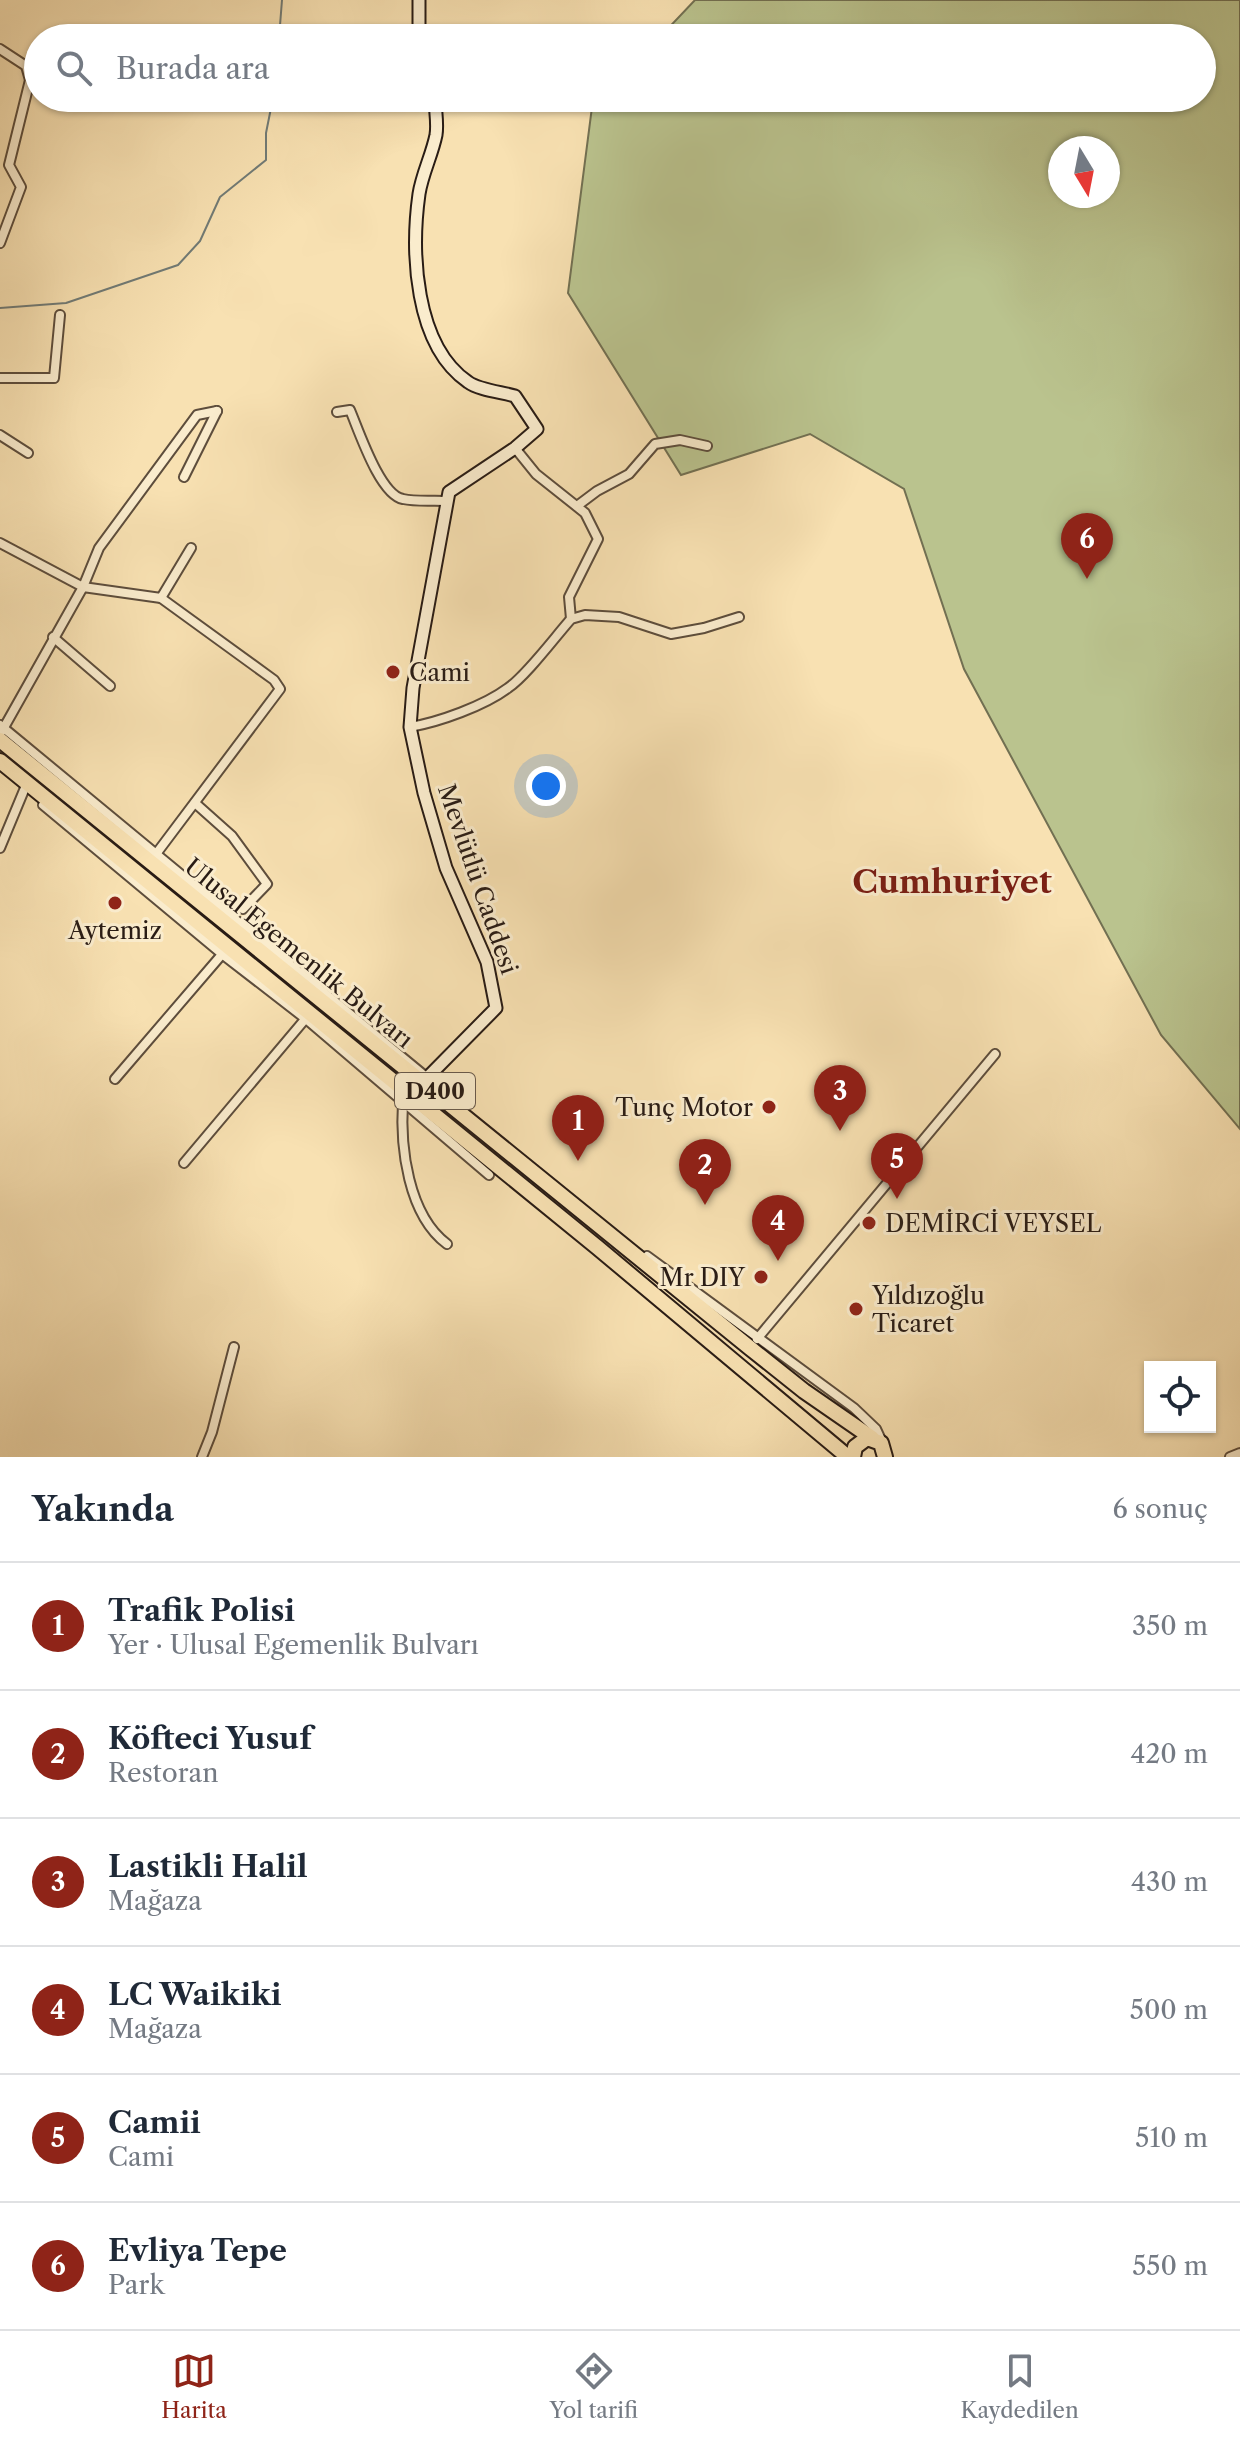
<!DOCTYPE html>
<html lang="tr">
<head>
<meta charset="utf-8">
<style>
	body { margin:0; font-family:"Libre Caslon Text",serif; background:#f6f6f7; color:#1f2937 }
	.controls { position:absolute; right:24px; bottom:24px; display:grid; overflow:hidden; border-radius:0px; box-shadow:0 2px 6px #0004 }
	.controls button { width:72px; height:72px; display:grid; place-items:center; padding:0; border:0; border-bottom:2px solid #e0e1e3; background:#fff; color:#1f2937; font:40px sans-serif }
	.compass { position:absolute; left:1048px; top:136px; width:72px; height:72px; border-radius:50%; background:#fff; box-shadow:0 2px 6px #0004; rotate:170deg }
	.you { position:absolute; left:546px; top:786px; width:28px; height:28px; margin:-20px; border:6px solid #fff; border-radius:50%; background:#1a73e8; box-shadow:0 0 0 12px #1a73e833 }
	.badge { display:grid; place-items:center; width:52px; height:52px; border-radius:50%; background:#8f2418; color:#fff; font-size:26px; font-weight:700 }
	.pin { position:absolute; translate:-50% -66px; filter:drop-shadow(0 2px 4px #0008) }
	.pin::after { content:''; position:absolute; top:42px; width:28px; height:24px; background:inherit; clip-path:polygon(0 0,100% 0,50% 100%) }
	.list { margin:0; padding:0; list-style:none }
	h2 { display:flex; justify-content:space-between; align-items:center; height:104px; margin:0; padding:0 32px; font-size:34px }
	h2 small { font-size:26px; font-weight:400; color:#747a83 }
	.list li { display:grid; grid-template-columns:52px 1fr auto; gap:24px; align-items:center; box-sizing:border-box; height:128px; padding:0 32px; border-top:2px solid #e0e1e3 }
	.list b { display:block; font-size:30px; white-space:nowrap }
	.list p { margin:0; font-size:26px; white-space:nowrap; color:#747a83 }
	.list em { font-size:26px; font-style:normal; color:#747a83 }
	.icon { flex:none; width:44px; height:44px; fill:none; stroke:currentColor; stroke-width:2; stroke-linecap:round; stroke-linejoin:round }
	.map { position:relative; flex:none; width:1240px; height:1457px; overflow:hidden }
	.search { position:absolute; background:#fff; box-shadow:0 2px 6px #0004; left:24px; right:24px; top:24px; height:88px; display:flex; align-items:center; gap:20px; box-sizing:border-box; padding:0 28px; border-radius:44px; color:#747a83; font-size:30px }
	.sheet { height:872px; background:#fff }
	nav { display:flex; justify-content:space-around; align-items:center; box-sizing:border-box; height:112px; border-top:2px solid #e0e1e3; background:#fff; font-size:22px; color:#747a83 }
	nav a { display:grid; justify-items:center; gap:4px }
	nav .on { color:#8f2418 }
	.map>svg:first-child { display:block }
	.green { fill:#bac38e; stroke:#727052; stroke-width:2; fill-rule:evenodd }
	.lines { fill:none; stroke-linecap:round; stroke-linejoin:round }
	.stream { stroke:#717b76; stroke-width:2 }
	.street-casing { stroke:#5d4d3c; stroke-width:12 }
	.secondary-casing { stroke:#291c15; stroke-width:15 }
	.highway-casing { stroke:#291c15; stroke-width:18 }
	.street { stroke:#faeccd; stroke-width:8 }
	.secondary { stroke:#faeccd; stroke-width:11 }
	.highway { stroke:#f8e1b2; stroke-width:14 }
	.poi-dot { fill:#8f2418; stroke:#faeccd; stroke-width:3 }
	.labels { text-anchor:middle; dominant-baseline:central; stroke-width:6; stroke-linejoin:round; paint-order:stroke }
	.shield { fill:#faeccd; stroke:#685a4c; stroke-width:2 }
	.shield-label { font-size:22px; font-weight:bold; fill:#291c15 }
	.poi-label { font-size:24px; fill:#291c15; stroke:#faeccd; text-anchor:start }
	.street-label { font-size:24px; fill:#291c15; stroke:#faeccd }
	.district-label { font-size:32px; font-weight:bold; fill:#7a1f14; stroke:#faeccd }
</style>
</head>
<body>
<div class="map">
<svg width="1240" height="1457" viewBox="0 0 1240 1457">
	<rect width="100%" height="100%" fill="#f8e1b2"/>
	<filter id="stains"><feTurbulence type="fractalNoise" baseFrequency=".0025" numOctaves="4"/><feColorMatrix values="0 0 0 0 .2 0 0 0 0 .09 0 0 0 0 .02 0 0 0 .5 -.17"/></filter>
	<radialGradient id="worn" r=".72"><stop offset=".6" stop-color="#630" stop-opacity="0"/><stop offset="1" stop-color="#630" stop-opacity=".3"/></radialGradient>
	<path class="green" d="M695,0H1240V1129L1161,1035L964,669L904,489L810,434L681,475L568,293L592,107L601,98H1202V38H659ZM1060,148H1108V196H1060Z"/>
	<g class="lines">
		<g class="stream">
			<polyline points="279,38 282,0"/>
			<polyline points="0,308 66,303 178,265 200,241 220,197 266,160 266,133 273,98"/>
		</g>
		<g class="street-casing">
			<g id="street">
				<polyline points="0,49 26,66 30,80 9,165 21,187 0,243"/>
				<polyline points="0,378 54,378 60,315"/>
				<path d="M337,412L350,410C359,431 380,495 403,499C417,502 433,500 447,501"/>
				<polyline points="0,435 28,453"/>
				<polyline points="515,448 536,474 585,513 598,539 569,597 571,619"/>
				<polyline points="184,477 217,411"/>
				<polyline points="577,506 597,491 629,474 655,444 680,440 707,446"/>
				<polyline points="0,543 83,587 99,548 197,415 217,411"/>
				<polyline points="161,598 191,548"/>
				<polyline points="53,637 110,686"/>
				<polyline points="0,725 425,1076"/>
				<path d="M410,727C439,722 484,706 508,688C526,676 555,637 571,619L585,615L619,617L671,634L704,628L739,617"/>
				<polyline points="2,731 83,587 161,598 274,680 280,689 156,854"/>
				<polyline points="195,803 232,836 267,884 243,909"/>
				<polyline points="43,805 222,954 306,1019 489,1175"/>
				<polyline points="0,848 27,783"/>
				<polyline points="115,1079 224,952"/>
				<path d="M403,1102C400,1147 408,1215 447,1244"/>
				<polyline points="184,1163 307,1017"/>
				<polyline points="647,1256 854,1408 876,1429 882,1442"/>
				<polyline points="757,1339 995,1054"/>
				<polyline points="202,1457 212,1432 234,1347"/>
				<polyline points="1230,1457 1240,1453"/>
			</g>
		</g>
		<g class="secondary-casing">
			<g id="secondary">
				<polyline points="419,38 419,0"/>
				<path d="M423,1082L496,1008L487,962L446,868L424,793L410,727L413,688L449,492L515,448L537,429L515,396C501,392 479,390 468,382C414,345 411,251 419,194C422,174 432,155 436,135C438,123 435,110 435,98"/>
			</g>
		</g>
		<g class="highway-casing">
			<g id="highway">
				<polyline points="0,740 750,1348 804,1391 872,1438"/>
				<polyline points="0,761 597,1247 848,1457"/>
				<polyline points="853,1457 855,1447 867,1438 881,1443 885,1457"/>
			</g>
		</g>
		<use href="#street" class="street"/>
		<use href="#secondary" class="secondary"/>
		<use href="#highway" class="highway"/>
	</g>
	<g class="poi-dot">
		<circle cx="393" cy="672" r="8"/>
		<circle cx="115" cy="903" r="8"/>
		<circle cx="769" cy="1107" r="8"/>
		<circle cx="869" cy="1223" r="8"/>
		<circle cx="761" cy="1277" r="8"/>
		<circle cx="856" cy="1309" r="8"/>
	</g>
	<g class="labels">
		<rect class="shield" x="395" y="1073" width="80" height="36" rx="6"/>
		<g class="shield-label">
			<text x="435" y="1091">D400</text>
		</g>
		<g class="poi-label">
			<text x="409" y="672">Cami</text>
			<text x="115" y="930" text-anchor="middle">Aytemiz</text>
			<text x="753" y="1107" text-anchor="end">Tunç Motor</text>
			<text x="885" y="1223">DEMİRCİ VEYSEL</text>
			<text x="745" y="1277" text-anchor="end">Mr DIY</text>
			<text x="872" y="1295">Yıldızoğlu<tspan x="872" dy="28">Ticaret</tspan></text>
		</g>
		<g class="street-label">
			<text transform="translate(478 879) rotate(71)">Mevlütlü Caddesi</text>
			<text transform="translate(299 953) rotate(39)">Ulusal Egemenlik Bulvarı</text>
		</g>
		<g class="district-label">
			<text x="952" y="881">Cumhuriyet</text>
		</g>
	</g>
	<rect width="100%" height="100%" filter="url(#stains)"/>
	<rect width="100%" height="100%" fill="url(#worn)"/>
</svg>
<div class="controls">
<button><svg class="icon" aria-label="locate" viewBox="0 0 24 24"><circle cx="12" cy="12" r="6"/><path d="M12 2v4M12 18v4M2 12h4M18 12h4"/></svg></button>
</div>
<svg class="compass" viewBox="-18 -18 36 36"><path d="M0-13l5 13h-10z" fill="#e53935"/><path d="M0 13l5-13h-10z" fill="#747a83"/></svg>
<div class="you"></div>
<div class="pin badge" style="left:578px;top:1161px">1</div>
<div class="pin badge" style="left:705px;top:1205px">2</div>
<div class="pin badge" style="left:840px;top:1131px">3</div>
<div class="pin badge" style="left:778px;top:1261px">4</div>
<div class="pin badge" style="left:897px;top:1199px">5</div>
<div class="pin badge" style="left:1087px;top:579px">6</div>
<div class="search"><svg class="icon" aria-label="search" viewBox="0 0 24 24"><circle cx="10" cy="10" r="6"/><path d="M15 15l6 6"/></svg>Burada ara</div>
</div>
<section class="sheet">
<h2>Yakında<small>6 sonuç</small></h2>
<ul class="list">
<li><span class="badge">1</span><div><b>Trafik Polisi</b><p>Yer · Ulusal Egemenlik Bulvarı</p></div><em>350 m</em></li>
<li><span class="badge">2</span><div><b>Köfteci Yusuf</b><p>Restoran</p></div><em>420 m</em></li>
<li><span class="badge">3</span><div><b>Lastikli Halil</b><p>Mağaza</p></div><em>430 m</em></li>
<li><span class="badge">4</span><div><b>LC Waikiki</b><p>Mağaza</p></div><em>500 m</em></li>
<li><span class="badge">5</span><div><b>Camii</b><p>Cami</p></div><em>510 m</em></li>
<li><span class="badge">6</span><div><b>Evliya Tepe</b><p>Park</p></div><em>550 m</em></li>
</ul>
</section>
<nav>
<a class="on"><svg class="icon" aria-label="map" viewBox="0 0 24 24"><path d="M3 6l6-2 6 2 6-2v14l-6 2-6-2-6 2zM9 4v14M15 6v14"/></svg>Harita</a>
<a><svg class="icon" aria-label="directions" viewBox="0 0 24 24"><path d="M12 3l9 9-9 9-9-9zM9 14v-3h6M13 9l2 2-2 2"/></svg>Yol tarifi</a>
<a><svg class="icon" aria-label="saved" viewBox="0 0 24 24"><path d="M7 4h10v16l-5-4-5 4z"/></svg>Kaydedilen</a>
</nav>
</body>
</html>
